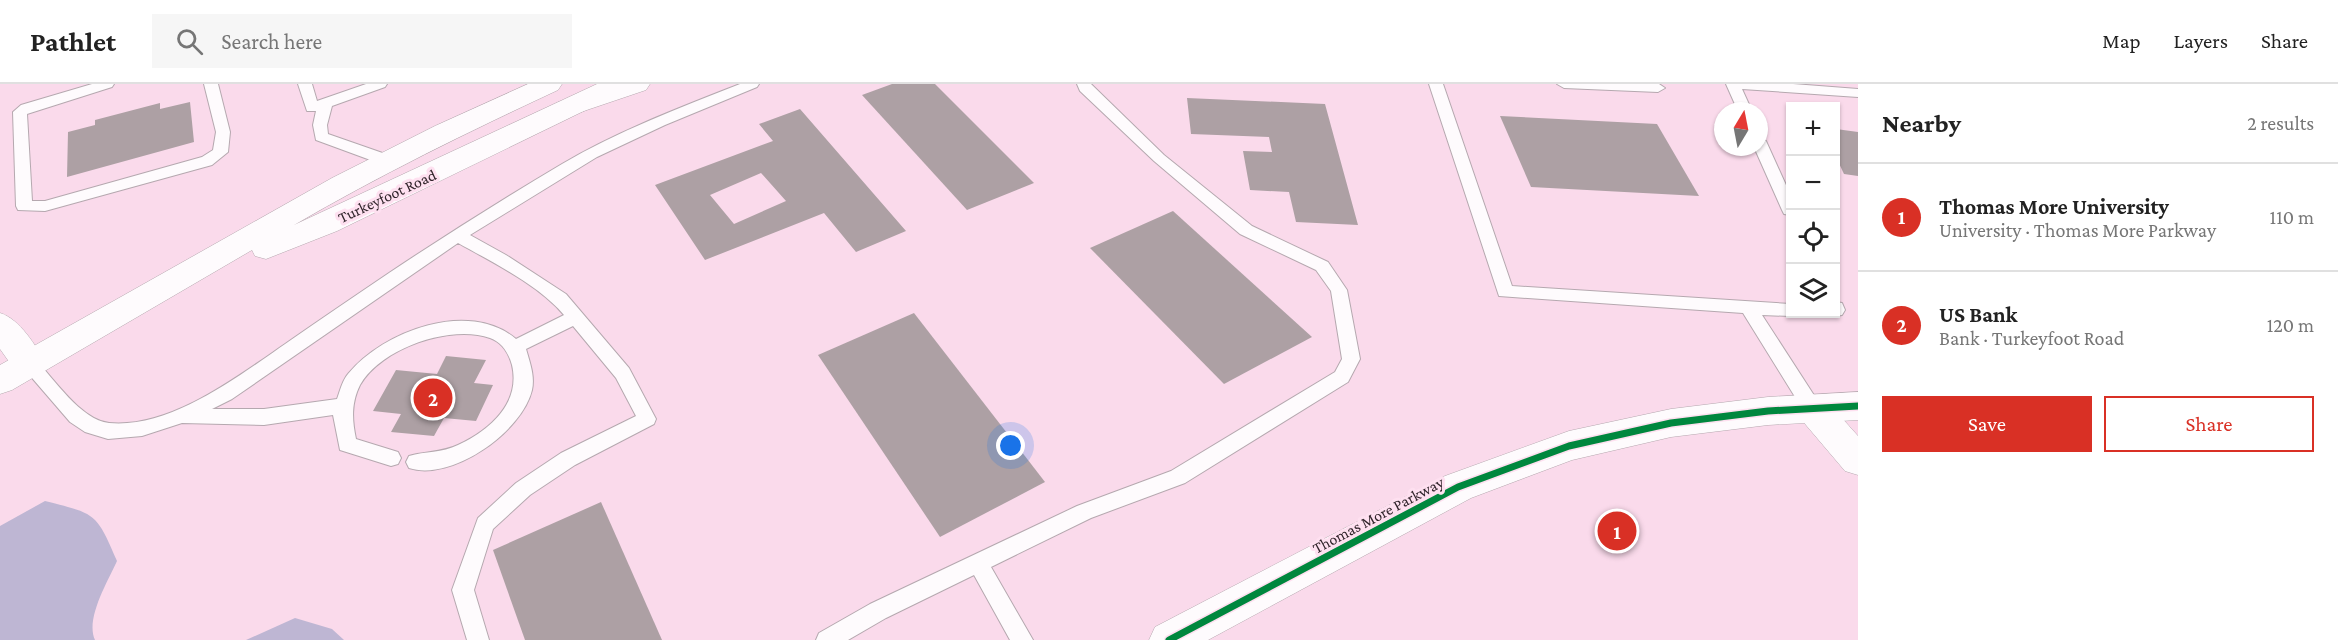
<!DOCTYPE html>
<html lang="en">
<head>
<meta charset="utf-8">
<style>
	body { margin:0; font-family:"Crimson Pro",serif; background:#f6f6f6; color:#222 }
	.controls { position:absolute; right:18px; top:18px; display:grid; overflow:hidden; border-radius:0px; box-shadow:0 2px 4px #0004 }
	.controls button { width:54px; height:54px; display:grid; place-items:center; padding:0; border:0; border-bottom:2px solid #e0e0e0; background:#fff; color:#222; font:30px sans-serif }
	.compass { position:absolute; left:1714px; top:18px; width:54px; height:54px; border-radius:50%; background:#fff; box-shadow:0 2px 4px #0004; rotate:10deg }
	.you { position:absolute; left:1011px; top:362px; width:21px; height:21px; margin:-15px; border:4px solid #fff; border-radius:50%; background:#1a73e8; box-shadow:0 0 0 9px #1a73e833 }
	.badge { display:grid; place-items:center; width:39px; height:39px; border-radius:50%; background:#d93025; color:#fff; font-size:20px; font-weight:700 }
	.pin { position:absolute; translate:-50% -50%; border:3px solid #fff; box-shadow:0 2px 6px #0006 }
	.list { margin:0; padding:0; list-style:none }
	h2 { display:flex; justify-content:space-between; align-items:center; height:78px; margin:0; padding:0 24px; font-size:26px }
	h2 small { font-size:20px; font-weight:400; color:#767676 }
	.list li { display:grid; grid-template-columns:39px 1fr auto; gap:18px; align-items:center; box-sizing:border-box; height:108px; padding:0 24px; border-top:2px solid #e0e0e0 }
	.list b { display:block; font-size:22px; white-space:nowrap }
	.list p { margin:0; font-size:20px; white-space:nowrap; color:#767676 }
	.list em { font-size:20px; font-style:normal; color:#767676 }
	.actions { display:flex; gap:12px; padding:18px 24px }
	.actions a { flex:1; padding:14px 0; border:2px solid #d93025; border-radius:0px; text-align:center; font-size:21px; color:#d93025 }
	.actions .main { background:#d93025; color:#fff }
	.icon { flex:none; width:33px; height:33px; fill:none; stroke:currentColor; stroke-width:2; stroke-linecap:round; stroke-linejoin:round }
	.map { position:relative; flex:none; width:1858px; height:556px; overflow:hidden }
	header { display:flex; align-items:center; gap:36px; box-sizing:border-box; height:84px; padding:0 30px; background:#fff; border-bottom:2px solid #e0e0e0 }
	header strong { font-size:28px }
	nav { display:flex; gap:33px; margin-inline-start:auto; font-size:21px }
	.search { width:420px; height:54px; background:#f6f6f6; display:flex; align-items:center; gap:15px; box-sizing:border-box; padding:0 21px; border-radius:0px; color:#767676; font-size:22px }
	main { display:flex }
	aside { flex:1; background:#fff }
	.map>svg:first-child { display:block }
	.built { fill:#fadaeb; fill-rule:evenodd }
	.water { fill:#beb6d3 }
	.building { fill:#ada0a4; fill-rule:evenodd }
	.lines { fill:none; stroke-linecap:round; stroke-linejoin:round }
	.lane-casing { stroke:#b5a8af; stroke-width:2 }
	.street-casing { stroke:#b5a8af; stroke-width:1 }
	.secondary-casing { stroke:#b5a8af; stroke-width:1 }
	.highway-casing { stroke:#b5a8af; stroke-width:1 }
	.lane { fill:#fefbfd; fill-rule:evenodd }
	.street { fill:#fefbfd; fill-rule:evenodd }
	.secondary { fill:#fefbfd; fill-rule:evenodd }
	.highway { fill:#fefbfd; fill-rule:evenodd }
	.cycleway-casing { stroke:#fee0f0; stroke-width:10 }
	.cycleway { stroke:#00873e; stroke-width:7 }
	.labels { text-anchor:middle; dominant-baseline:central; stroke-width:6; stroke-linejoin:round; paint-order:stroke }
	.street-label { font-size:16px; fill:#31242b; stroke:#fee0f0 }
</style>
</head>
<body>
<header>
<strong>Pathlet</strong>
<div class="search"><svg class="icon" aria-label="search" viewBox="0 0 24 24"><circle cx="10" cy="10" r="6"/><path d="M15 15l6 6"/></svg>Search here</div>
<nav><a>Map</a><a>Layers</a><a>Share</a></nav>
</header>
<main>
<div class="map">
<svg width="1858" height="556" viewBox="0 0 1858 556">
	<rect width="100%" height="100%" fill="#f7e7ef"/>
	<path class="built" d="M0,0H1858V556H0ZM1790,22H1836V230H1790ZM1723,27H1759V63H1723Z"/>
	<g class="water">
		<path d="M45,417C96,430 96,428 117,477C108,497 85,535 95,556H0V442Z"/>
		<polygon points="295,534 332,545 344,556 246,556"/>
	</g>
	<g class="building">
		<polygon points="892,0 935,0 1034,99 967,126 862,11"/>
		<polygon points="1187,14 1325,20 1358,141 1296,138 1289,108 1250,106 1243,67 1272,68 1269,53 1191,50"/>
		<polygon points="190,18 194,58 67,93 68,48 95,41 95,36 160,19 160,25"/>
		<path d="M800,25L906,147L856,168L824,129L705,176L655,101L773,57L759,40ZM761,89L786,117L734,140L710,111Z"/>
		<polygon points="1500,32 1657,40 1699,112 1531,103"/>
		<polygon points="1836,45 1858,48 1858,92 1844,90 1836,73"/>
		<polygon points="1173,127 1312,253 1224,300 1090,164"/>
		<polygon points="914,229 1045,398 940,453 818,271"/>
		<polygon points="446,272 486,276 474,299 493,301 476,337 444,334 434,352 391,348 401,330 373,327 396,286 437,290"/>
		<polygon points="601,418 662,556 525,556 493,466"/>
	</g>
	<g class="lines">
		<g class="lane-casing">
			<g id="lane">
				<polygon points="92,0 114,0 112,3 27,30 32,117 45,117 202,73 213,66 216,48 204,0 218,0 230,48 228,68 212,81 45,127 18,126 16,122 13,28 21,21"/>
				<polygon points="298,0 312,0 317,17 366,0 387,0 385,3 332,22 327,41 328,50 394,73 397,77 394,81 384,81 316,56 313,41 316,27 307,27"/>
				<path d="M740,0H759L757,3L665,41L597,73L470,151L506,171L566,210L629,284L656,335L654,340L575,381L530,411L493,445L474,506L489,556H467L452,506L478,434L516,399L561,369L636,332L616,294L573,242L526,265C530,279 535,292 532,306C522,348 451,398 409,384L406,378L409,372C425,367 442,369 458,361C490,346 521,319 512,281C509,270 502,258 490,254C451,240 381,264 360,301C351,319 352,336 356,355L398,368L401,374L398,380L391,382L340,366L333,331L264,341L182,339L142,352L108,355L85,348L70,338L20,280L23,275L29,273L35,275C54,295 81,336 109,339C171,345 240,291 288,258C321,235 355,212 389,189C446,151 503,115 562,80C618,47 679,24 740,0ZM458,159C492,178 539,201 564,231L516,255C469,215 383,247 348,290C342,297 340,307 337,315L264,325H212L232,315Z"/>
				<polygon points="1077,0 1091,0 1164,71 1252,142 1328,178 1347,206 1360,275 1348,298 1185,399 1091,434 991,483 1033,556 1010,556 974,491 886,534 848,556 816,556 819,549 870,520 1077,422 1171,387 1335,288 1342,275 1331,207 1316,186 1240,150 1154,77 1080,7"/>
				<polygon points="1429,0 1443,0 1512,202 1790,220 1790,230 1796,231 1790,232 1762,231 1819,319 1821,324 1819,329 1812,332 1805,329 1743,229 1499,212"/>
				<polygon points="1557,0 1659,0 1665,4 1658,8 1564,4"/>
				<polygon points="1726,0 1793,0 1858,5 1858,13 1742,5 1752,27 1738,27"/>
				<polygon points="1759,52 1766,57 1790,110 1790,131 1784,130 1782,126 1754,63 1759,63"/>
				<polygon points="1836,218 1842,219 1845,226 1842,231 1836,232 1829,230 1836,230"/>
			</g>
		</g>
		<g class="street-casing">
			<g id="street">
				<path d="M0,229C20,235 36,262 46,280L41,289L29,293L17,289L0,265Z"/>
				<polygon points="1812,310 1824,314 1858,352 1858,391 1845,387 1800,334 1795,324 1800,314"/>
			</g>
		</g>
		<g class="secondary-casing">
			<g id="secondary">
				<path d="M528,0H562L558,6C468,48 380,91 294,141L597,0H631L627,6L337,147L266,175L255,172L252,166L12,306L0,310V281L332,94L435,42Z"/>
				<polygon points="1858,308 1858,336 1768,341 1671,353 1572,376 1471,414 1208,556 1149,556 1155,543 1445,392 1569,347 1671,325 1768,313"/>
			</g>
		</g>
		<g class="highway-casing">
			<polygon id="highway" points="612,0 650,0 646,6 566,33 557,31 553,25 557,19"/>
		</g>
		<use href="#lane" class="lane"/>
		<use href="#street" class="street"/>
		<use href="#secondary" class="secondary"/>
		<use href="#highway" class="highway"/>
		<g class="cycleway-casing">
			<polyline id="cycleway" points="1169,556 1458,403 1569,362 1671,339 1768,327 1858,322"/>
		</g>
		<use href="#cycleway" class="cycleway"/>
	</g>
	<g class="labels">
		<g class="street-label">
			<text transform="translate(387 112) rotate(-25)">Turkeyfoot Road</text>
			<text transform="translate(1378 431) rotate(-28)">Thomas More Parkway</text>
		</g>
	</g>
</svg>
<div class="controls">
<button>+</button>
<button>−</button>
<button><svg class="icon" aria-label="locate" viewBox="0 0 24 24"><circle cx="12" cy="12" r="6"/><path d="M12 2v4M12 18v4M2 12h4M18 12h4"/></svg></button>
<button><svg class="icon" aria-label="layers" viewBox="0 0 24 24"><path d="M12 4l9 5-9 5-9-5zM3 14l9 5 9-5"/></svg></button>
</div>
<svg class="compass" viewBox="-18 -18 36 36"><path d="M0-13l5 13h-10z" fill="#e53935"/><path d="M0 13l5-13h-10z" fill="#767676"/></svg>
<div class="you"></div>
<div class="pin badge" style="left:1617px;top:447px">1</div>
<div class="pin badge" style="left:433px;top:314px">2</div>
</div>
<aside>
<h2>Nearby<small>2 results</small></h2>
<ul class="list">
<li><span class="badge">1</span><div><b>Thomas More University</b><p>University · Thomas More Parkway</p></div><em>110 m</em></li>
<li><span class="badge">2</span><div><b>US Bank</b><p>Bank · Turkeyfoot Road</p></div><em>120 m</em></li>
</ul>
<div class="actions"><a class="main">Save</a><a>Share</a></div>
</aside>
</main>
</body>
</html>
